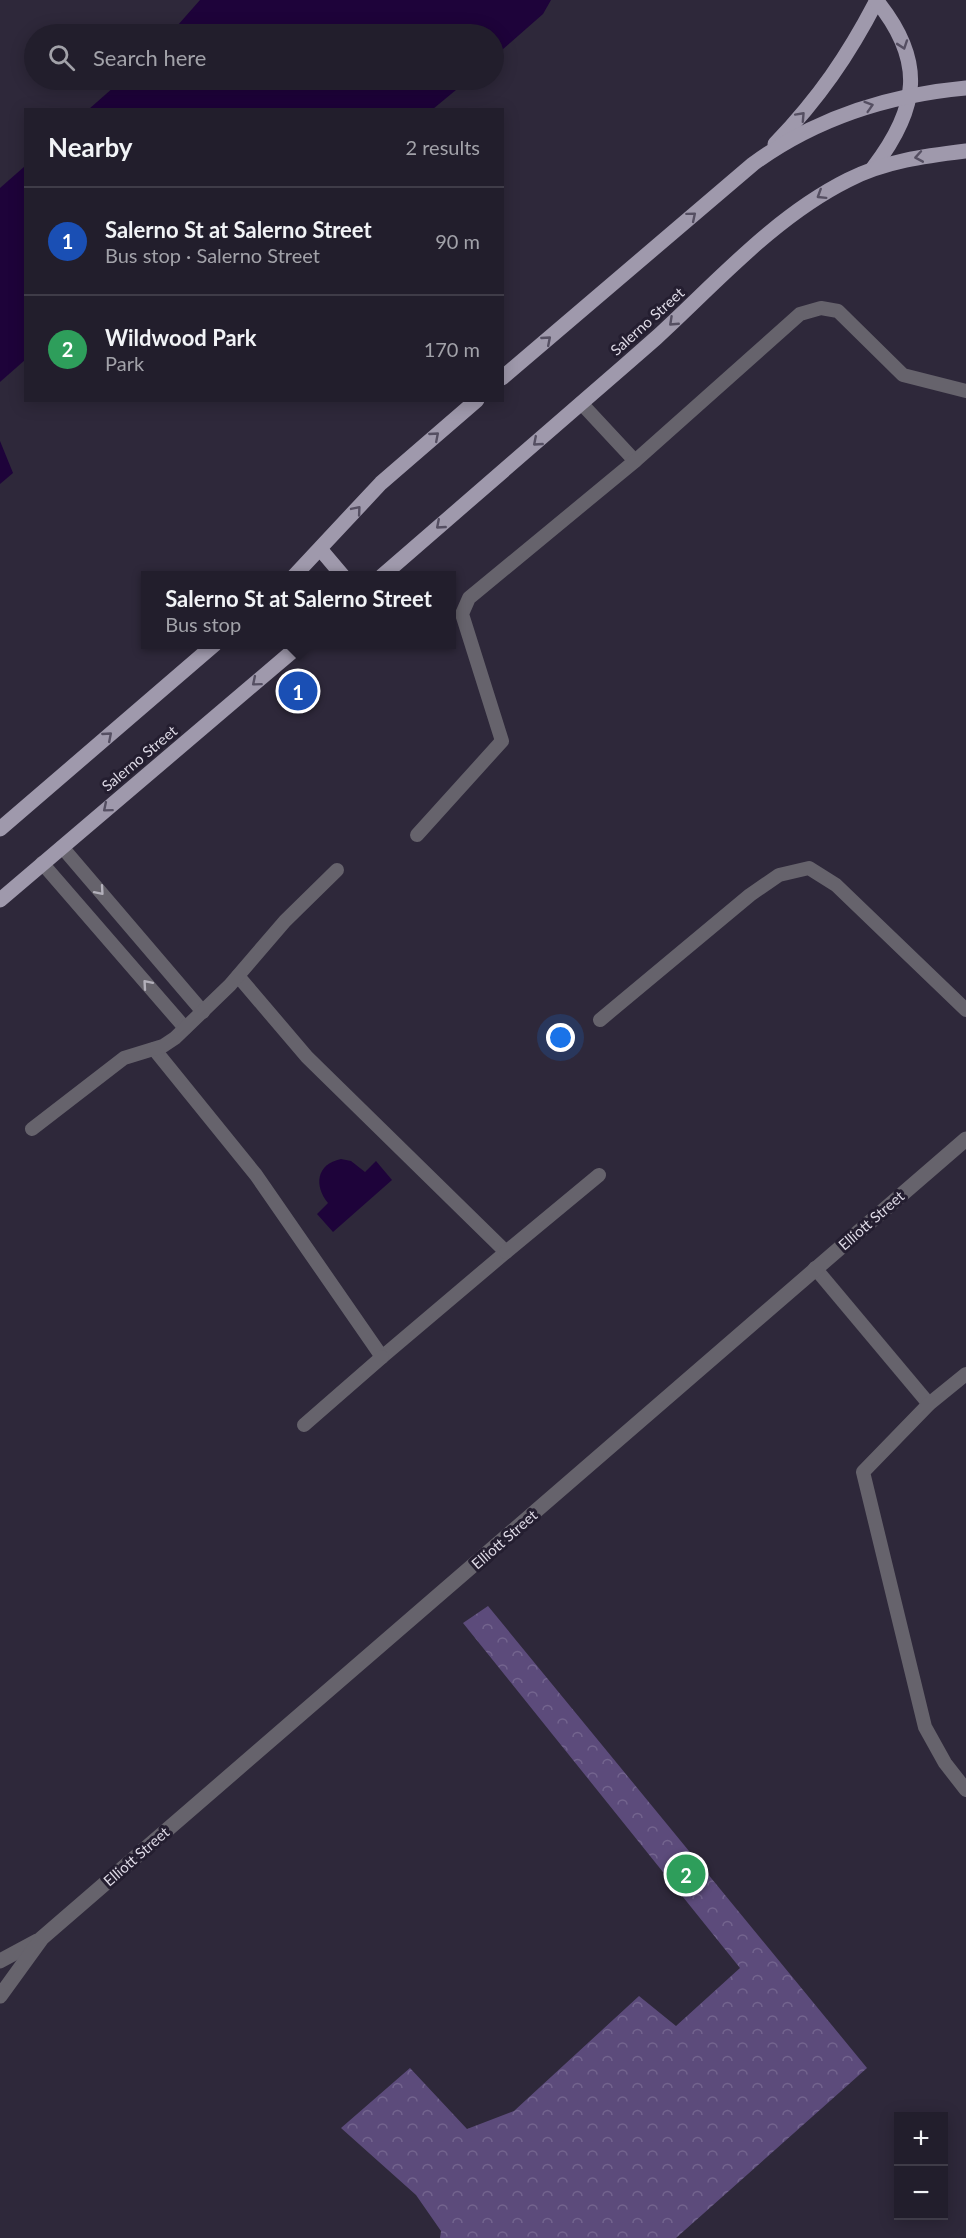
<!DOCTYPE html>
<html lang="en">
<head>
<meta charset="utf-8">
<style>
	body { margin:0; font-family:Lato,sans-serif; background:#2a2734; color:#f1f3f6 }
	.controls { position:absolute; right:18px; bottom:18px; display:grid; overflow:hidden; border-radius:0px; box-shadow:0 3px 15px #0003 }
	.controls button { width:54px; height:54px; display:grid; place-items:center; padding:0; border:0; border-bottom:2px solid #3f3c48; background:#221e2c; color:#f1f3f6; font:30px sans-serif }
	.you { position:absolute; left:561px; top:1038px; width:21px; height:21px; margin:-15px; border:4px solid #fff; border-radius:50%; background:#1a73e8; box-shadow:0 0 0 9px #1a73e833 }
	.badge { display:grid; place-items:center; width:39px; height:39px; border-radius:50%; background:#dbb233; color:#fff; font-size:20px; font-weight:700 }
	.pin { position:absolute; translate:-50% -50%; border:3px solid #fff; box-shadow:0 2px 6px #0006 }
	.popup { position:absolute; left:141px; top:571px; width:315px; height:78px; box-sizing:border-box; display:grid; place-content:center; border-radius:0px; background:#221e2c; filter:drop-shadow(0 2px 4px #0005); font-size:20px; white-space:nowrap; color:#a2a2a9 }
	.popup b { font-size:22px; color:#f1f3f6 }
	.popup::after { content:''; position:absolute; left:50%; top:100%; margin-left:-12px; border:12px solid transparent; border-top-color:#221e2c }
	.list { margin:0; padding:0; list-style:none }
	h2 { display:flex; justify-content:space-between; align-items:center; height:78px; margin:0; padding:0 24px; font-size:26px }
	h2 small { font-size:20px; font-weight:400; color:#a2a2a9 }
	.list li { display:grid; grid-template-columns:39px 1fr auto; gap:18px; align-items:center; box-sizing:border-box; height:108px; padding:0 24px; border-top:2px solid #3f3c48 }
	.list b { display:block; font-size:22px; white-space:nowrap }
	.list p { margin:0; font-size:20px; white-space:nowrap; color:#a2a2a9 }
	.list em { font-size:20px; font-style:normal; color:#a2a2a9 }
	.icon { flex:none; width:33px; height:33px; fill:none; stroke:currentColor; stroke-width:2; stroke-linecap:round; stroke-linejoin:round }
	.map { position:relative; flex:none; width:966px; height:2238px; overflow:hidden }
	.search { position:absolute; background:#221e2c; box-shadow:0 3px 15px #0003; left:24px; top:24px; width:480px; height:66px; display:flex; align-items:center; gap:15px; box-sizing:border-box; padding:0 21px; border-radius:33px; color:#a2a2a9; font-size:22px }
	.panel { position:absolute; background:#221e2c; box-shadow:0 3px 15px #0003; left:24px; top:108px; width:480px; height:294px; border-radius:0px }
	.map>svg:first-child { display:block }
	.park { fill:url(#park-crowns) }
	.water { fill:#1e033a }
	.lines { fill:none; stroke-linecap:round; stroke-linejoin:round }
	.service { stroke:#66636c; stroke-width:14 }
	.minor { stroke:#66636c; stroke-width:15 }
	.primary { stroke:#9f99ac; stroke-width:15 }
	.oneway { stroke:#554f62 }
	.oneway2 { stroke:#b3b0bb }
	.labels { text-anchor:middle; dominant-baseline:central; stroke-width:6; stroke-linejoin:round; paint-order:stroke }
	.street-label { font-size:15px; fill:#ddd9e5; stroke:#241e30 }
</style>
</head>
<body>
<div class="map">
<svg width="966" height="2238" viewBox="0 0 966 2238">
	<defs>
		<pattern id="park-crowns" width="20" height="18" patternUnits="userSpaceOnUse" patternTransform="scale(1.5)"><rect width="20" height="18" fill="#5c4b7b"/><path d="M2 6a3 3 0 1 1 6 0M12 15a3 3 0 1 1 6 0" fill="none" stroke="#73648e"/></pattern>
	</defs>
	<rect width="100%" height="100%" fill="#2e283a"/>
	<polygon class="park" points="488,1606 867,2068 676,2238 440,2238 441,2231 416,2195 341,2128 410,2068 467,2129 514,2111 639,1996 676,2026 740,1968 463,1623"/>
	<g class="water">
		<polygon points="200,0 551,0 543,14 494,57 494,34 170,34"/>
		<polygon points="122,80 468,80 433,109 89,109"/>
		<polygon points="25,166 25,360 0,382 0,188"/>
		<polygon points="0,441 13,473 0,484"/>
		<path d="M341,1159L351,1161L365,1172L376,1161L392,1180L333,1232L317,1214L328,1203C314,1186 316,1164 341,1159Z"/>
	</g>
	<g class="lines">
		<g class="service">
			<polyline points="581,403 635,461"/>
			<polyline points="417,835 502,741 462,614 469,598 635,461 800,314 821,308 838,311 903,375 966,391"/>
			<polyline points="62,847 203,1012"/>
			<polyline points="42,863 185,1028"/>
			<polyline points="600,1020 750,895 779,875 809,868 836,885 966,1010"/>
			<polyline points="154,1049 256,1175 382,1357 506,1252 307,1057 238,976"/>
			<polyline points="32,1129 124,1058 163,1046 175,1038 230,985 285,921 337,870"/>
			<polyline points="506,1252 599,1175"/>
			<polyline points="815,1268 929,1404"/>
			<polyline points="966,1374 929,1404 863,1472 925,1727 945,1763 966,1790"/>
			<polyline points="304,1425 382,1357"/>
		</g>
		<g class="minor">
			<polyline points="0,1961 37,1941"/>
			<polyline points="0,1996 42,1938 966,1139"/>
		</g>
		<g class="primary">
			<path d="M775,144C819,98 848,56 877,0"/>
			<path d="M873,168C919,108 926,61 876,0"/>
			<path d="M502,378L753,164C816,118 889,95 966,88"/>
			<polyline points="321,550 343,576"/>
			<polyline points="294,576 381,483 477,400"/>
			<path d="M382,576C473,497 565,418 656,338C716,283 774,217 848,180C885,161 925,156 966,151"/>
			<polyline points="0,829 215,644"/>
			<polyline points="0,900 301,644"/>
		</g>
	</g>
	<defs><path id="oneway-chevron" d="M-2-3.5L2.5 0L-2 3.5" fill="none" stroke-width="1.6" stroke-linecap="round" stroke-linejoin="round" transform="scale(1.5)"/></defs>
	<g class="oneway">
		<use href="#oneway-chevron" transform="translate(903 45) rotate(71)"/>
		<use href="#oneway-chevron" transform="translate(869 106) rotate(-17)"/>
		<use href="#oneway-chevron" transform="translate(801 116) rotate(-47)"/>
		<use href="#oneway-chevron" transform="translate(919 157) rotate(170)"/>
		<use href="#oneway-chevron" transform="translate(821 195) rotate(148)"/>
		<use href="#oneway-chevron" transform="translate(692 216) rotate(-40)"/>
		<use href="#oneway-chevron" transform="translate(673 322) rotate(137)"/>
		<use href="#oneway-chevron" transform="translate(547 340) rotate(-41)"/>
		<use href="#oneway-chevron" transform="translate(435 436) rotate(-41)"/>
		<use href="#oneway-chevron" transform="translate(537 442) rotate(139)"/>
		<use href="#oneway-chevron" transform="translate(357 510) rotate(-50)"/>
		<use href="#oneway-chevron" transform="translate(440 525) rotate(139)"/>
		<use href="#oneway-chevron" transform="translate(256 682) rotate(140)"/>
		<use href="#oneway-chevron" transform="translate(108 736) rotate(-41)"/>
		<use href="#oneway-chevron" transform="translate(107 808) rotate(140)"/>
	</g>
	<g class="oneway2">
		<use href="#oneway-chevron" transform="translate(100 891) rotate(49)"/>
		<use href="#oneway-chevron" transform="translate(147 984) rotate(-131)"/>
	</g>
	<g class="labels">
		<g class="street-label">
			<text transform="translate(647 321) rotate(-42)">Salerno Street</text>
			<text transform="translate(139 758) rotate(-40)">Salerno Street</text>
			<text transform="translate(871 1220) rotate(-41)">Elliott Street</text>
			<text transform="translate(504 1539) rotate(-41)">Elliott Street</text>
			<text transform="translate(136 1856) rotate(-41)">Elliott Street</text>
		</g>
	</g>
</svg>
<div class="controls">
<button>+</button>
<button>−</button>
</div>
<div class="you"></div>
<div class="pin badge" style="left:298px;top:691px;background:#1a4fb4">1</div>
<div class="popup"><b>Salerno St at Salerno Street</b>Bus stop</div>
<div class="pin badge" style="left:686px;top:1874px;background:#2e9e5b">2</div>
<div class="search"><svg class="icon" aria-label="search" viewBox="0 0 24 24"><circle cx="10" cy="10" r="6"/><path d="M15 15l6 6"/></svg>Search here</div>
<section class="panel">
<h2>Nearby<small>2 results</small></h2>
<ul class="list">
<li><span class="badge" style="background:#1a4fb4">1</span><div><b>Salerno St at Salerno Street</b><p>Bus stop · Salerno Street</p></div><em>90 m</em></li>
<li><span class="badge" style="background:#2e9e5b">2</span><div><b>Wildwood Park</b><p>Park</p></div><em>170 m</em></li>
</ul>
</section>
</div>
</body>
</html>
